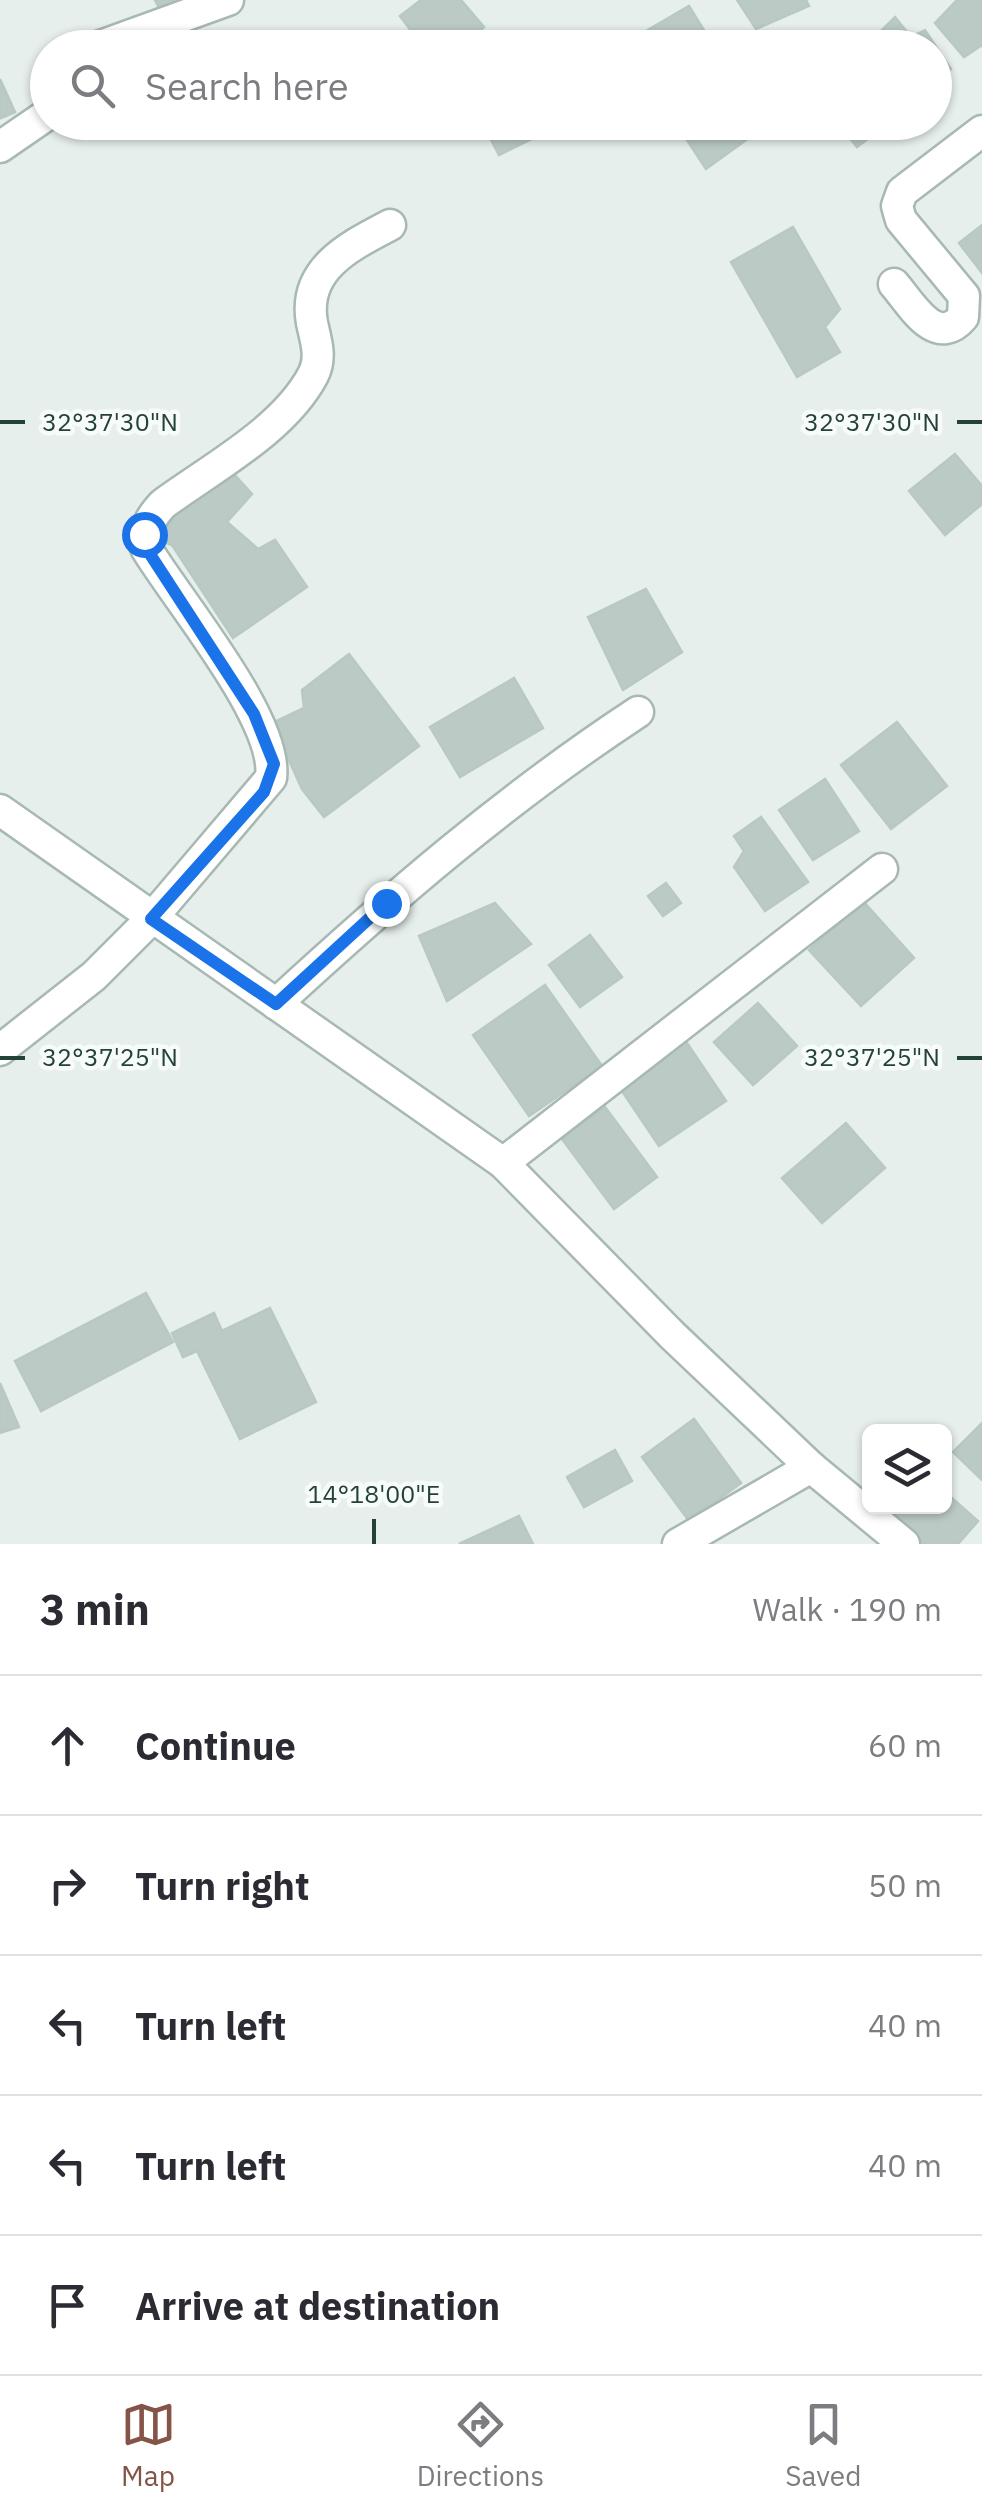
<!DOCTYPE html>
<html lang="en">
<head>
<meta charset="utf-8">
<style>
	body { margin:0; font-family:"IBM Plex Sans",sans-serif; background:#f7f7f7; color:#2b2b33 }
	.controls { position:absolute; right:30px; bottom:30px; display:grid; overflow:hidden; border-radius:15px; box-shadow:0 2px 8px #0004 }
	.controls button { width:90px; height:90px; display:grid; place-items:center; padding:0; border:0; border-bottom:2px solid #e1e1e2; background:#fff; color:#2b2b33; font:50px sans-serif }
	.stop { position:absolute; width:30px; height:30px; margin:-22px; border:8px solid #1a73e8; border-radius:50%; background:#fff }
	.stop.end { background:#1a73e8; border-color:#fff; box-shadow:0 2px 10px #0008 }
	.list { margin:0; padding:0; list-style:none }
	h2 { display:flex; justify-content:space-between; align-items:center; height:130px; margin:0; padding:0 40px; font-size:42px }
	h2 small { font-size:32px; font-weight:400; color:#7c7c81 }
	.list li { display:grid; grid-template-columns:65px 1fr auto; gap:30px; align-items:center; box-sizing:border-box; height:140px; padding:0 40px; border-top:2px solid #e1e1e2 }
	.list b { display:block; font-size:38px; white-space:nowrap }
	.list em { font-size:32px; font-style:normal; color:#7c7c81 }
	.icon { flex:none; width:55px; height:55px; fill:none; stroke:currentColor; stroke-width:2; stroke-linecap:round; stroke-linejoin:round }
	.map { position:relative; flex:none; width:982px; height:1544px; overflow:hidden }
	.search { position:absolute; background:#fff; box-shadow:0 2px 8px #0004; left:30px; right:30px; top:30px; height:110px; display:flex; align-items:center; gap:25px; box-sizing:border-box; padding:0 35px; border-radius:55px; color:#7c7c81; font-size:38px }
	.sheet { height:830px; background:#fff }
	nav { display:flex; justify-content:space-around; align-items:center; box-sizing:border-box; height:140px; border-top:2px solid #e1e1e2; background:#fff; font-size:28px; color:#7c7c81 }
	nav a { display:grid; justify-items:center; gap:5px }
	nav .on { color:#855347 }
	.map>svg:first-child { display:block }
	.building { fill:#bbcac4; stroke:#b8c9c2; stroke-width:2.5 }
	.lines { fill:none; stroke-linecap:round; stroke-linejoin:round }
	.minor-casing { stroke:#a8b8b2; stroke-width:35 }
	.minor { stroke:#fff; stroke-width:30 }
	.route { stroke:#1a73e8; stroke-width:12 }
	.ticks { fill:none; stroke:#24423a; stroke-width:4 }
	.ticks-label { font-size:25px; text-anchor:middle; fill:#24423a; stroke:#f7fbf9; stroke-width:9; stroke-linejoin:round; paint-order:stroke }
</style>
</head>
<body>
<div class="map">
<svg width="982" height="1544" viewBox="0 0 982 1544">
	<rect width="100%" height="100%" fill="#e6efeb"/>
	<g class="building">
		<polygon points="155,0 200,0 164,18"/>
		<polygon points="421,0 461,0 484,27 459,48 424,48 400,16"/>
		<polygon points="737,0 806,0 809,6 756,29"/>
		<polygon points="957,0 982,0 982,45 964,57 935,23"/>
		<polygon points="689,6 715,48 643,48 636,37"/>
		<polygon points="895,17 911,37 925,30 951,69 934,83 934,48 874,48 870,42"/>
		<polygon points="0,79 15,112 1,118 0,115"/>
		<polygon points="482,122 553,122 556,127 499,155"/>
		<polygon points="675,122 755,122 760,130 706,169"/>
		<polygon points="837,122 890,122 857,147"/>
		<polygon points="982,225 982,273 959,243"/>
		<polygon points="793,227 840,309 825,327 840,352 797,377 731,262"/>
		<polygon points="955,454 982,486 982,504 945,535 909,491"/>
		<polygon points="233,473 252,494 227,522 258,549 275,540 307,587 233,638 172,545 144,535"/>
		<polygon points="646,589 682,652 623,690 588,617"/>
		<polygon points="349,654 419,746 324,817 302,789 272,723 304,708 302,690"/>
		<polygon points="514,678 543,728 460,777 430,727"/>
		<polygon points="897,722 947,786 891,829 841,765"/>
		<polygon points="825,779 859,831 813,860 779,810"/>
		<polygon points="761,817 808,882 765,911 734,867 744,851 734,836"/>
		<polygon points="666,883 681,903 663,916 648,896"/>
		<polygon points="863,901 914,958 861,1006 809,950"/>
		<polygon points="495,903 531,944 447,1001 419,936"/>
		<polygon points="590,935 622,977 580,1007 549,965"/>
		<polygon points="545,985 602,1066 529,1116 473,1035"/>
		<polygon points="758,1003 797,1046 753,1085 714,1042"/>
		<polygon points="685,1040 726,1101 659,1146 618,1085"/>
		<polygon points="605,1107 657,1177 614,1209 562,1139"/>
		<polygon points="846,1123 885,1168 822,1223 782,1178"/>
		<polygon points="146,1293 173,1342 41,1411 15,1361"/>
		<polygon points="270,1308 316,1402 240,1439 197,1351 183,1357 172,1333 214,1313 222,1331"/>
		<polygon points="0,1383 19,1427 0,1433"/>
		<polygon points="694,1419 741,1483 689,1521 642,1457"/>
		<polygon points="982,1423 982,1480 953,1452"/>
		<polygon points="615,1450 632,1481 584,1507 567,1477"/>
		<polygon points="944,1491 978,1521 958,1544 924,1544 889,1512 894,1506 944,1506"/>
		<polygon points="519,1516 533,1544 459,1544"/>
	</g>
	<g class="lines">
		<g class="minor-casing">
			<g id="minor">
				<polyline points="95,48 228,0"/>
				<polyline points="0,147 48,114"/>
				<path d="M894,284C912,305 936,349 963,317L964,296L901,220L897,206L902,192L982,131"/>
				<polyline points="0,810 503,1163 671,1334 811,1467 904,1544"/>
				<path d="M276,1004C391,898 507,798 638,712"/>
				<path d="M0,1050L94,976L151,919L271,778C279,720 177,600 146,548C144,528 150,518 163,504C212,468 284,430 313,375C322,358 316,341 312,323C302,269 350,246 390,225"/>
				<polyline points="503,1163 882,869"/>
				<polyline points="678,1544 811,1467"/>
			</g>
		</g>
		<use href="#minor" class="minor"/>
	</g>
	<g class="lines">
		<polyline class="route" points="144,534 146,548 254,714 274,764 264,792 151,919 276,1004 386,903"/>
	</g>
	<path class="ticks" d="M0,422H25M957,422H982M0,1058H25M957,1058H982M374,1519V1544"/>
	<g class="ticks-label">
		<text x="110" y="431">32°37'30"N</text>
		<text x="872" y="431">32°37'30"N</text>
		<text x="110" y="1066">32°37'25"N</text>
		<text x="872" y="1066">32°37'25"N</text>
		<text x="374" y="1503">14°18'00"E</text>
	</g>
</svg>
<div class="controls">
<button><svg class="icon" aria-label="layers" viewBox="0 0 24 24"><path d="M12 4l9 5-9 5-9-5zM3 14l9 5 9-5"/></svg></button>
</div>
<div class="stop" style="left:144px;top:534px"></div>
<div class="stop end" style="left:386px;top:903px"></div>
<div class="search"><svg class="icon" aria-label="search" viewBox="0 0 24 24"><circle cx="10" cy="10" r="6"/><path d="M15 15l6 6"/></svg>Search here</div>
</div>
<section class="sheet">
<h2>3 min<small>Walk · 190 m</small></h2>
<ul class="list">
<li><svg class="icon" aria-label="ahead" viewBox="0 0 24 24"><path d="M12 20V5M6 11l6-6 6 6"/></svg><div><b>Continue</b></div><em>60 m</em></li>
<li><svg class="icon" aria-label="right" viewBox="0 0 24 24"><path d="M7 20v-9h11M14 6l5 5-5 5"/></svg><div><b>Turn right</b></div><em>50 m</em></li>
<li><svg class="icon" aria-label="left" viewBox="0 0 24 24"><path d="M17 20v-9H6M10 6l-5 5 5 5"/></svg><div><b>Turn left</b></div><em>40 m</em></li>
<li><svg class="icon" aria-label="left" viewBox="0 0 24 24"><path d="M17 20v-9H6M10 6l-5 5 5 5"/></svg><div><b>Turn left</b></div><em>40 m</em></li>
<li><svg class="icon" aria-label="arrive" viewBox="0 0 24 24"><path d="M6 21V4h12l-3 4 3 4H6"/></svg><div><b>Arrive at destination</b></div></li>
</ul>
</section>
<nav>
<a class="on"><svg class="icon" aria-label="map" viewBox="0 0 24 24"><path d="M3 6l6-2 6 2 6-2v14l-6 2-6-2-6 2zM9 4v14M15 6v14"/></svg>Map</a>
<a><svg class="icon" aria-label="directions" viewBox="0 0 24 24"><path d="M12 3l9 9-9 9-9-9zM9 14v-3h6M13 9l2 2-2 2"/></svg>Directions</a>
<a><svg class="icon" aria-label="saved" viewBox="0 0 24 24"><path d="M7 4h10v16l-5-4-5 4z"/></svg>Saved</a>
</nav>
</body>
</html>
